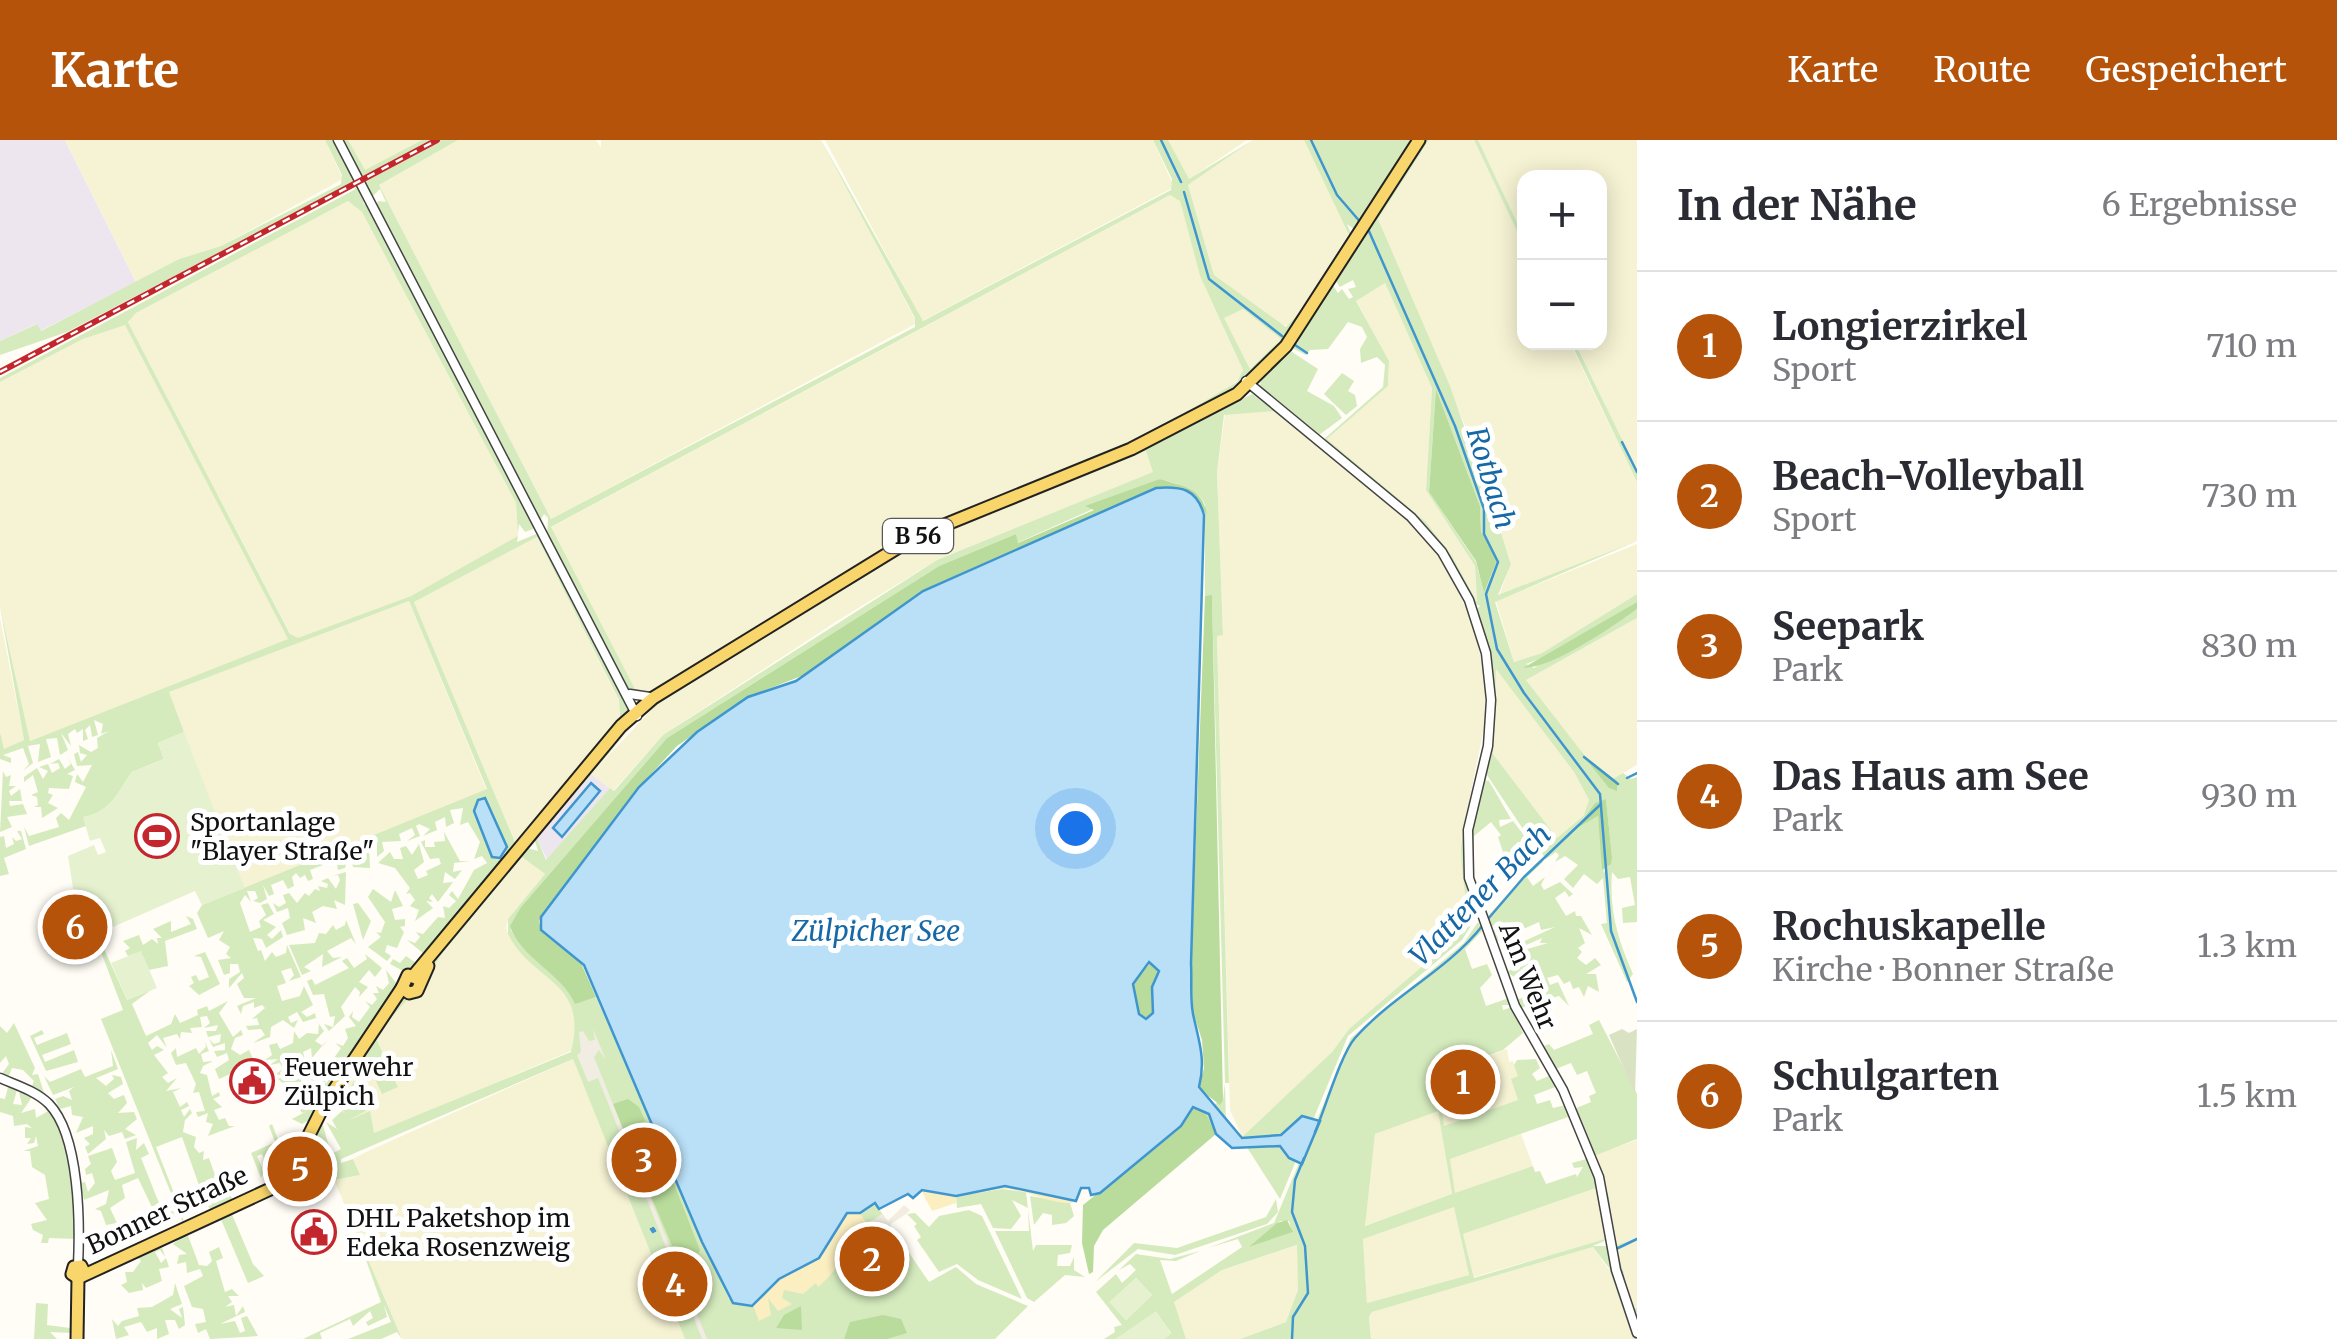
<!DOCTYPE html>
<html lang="de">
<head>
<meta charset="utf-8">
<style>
	body { margin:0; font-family:Merriweather,serif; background:#f2f2f3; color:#2b2b33 }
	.controls { position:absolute; right:30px; top:30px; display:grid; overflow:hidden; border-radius:20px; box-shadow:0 5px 25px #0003 }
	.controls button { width:90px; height:90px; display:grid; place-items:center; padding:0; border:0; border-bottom:2px solid #e1e1e2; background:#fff; color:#2b2b33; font:50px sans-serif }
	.you { position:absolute; left:1075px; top:688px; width:35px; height:35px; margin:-25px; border:8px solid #fff; border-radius:50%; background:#1a73e8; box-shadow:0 0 0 15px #1a73e833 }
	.badge { display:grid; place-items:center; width:65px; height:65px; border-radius:50%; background:#b45309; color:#fff; font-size:32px; font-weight:700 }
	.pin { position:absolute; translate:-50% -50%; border:5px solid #fff; box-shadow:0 2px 10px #0006 }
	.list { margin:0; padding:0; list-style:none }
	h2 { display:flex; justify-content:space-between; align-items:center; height:130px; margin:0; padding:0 40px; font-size:42px }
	h2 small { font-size:32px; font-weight:400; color:#7c7c81 }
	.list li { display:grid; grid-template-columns:65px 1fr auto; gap:30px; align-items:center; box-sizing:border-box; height:150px; padding:0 40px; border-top:2px solid #e1e1e2 }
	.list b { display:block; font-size:38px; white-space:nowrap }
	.list p { margin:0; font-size:32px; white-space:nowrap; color:#7c7c81 }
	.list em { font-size:32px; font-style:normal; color:#7c7c81 }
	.map { position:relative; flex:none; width:1637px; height:1199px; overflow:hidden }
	header { display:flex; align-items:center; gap:60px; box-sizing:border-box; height:140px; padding:0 50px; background:#b45309; color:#fff }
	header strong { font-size:48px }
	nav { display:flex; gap:55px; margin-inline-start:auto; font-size:35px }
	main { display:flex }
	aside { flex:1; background:#fff }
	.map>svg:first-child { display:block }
	.industrial { fill:#eee6ef }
	.farmland { fill:#f6f3d4 }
	.green { fill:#d5ebbd; fill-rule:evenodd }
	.forest { fill:#b9dc9c }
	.sand { fill:#fbeec1 }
	.cemetery { fill:#d9e3c4 }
	.pitch { fill:#e6f2cf }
	.plaza { fill:#f1ede2 }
	.water { fill:#b9e0f7; stroke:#3f96cf; stroke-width:2.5; fill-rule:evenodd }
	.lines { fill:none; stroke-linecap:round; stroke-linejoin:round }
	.stream { stroke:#3f96cf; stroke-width:2.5 }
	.minor-casing { stroke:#444; stroke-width:11 }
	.major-casing { stroke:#222; stroke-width:15 }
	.minor { stroke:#fff; stroke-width:8 }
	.major { stroke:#f9d66b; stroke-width:11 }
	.rail-casing { stroke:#c4262e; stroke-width:6 }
	.rail { stroke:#fff; stroke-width:2.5; stroke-dasharray:8; stroke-linecap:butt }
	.labels { text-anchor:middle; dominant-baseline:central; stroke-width:10; stroke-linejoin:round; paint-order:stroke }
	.shield { fill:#fff; stroke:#585858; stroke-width:2.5 }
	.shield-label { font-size:22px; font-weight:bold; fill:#111 }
	.poi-label { font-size:25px; fill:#111; stroke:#fff; text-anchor:start }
	.street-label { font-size:25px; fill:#111; stroke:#fff }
	.water-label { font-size:28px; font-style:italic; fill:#1768a6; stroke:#fff }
</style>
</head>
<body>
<header>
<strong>Karte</strong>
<nav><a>Karte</a><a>Route</a><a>Gespeichert</a></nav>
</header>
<main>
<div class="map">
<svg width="1637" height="1199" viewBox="0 0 1637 1199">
	<rect width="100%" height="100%" fill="#fffdf5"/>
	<g class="industrial">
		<polygon points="0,0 65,0 136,142 40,191 36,184 0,201"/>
		<polygon points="591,634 610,648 547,720 537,698"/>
	</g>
	<g class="farmland">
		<polygon points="65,0 325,0 343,39 221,106 179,119 136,142"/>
		<polygon points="348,0 422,0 364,31"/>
		<polygon points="458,0 596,0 601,8 601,0 821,0 917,183 551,379 379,45"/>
		<polygon points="825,0 1153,0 1174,47 922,181"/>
		<polygon points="1168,0 1247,0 1188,40"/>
		<polygon points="1253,0 1304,0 1349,91 1346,104 1289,186 1273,182 1214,135 1188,45"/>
		<polygon points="1429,0 1474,0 1524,106 1524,202 1570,203 1637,342 1637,401 1499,456 1511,423 1497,380 1469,295 1378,79"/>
		<polygon points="1478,0 1637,0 1637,330 1575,203 1600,202 1600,38 1524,38 1524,97"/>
		<polygon points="1172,54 1180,61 1200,136 1243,230 1241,238 1213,259 1139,300 913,391 673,541 647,553 635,549 550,388"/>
		<polygon points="348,61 362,72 516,363 518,398 411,456 298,499 292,497 128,182 136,173"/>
		<polygon points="1385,143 1432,248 1426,350 1475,426 1477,462 1452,416 1426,382 1327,299 1388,246 1389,222 1356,160"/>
		<polygon points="1243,169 1281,199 1250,229 1223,177"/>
		<polygon points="125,184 289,499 30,601 0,467 0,242 83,199"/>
		<polygon points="1275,271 1404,375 1446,425 1475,488 1485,542 1486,578 1464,686 1461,718 1470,774 1460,794 1349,889 1332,912 1242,997 1230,970 1217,495 1223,495 1217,332 1225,274"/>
		<polygon points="1146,311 1154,332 937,420 837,481 663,595 613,651 591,634 657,564 917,401"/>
		<polygon points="537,397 619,561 620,576 517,707 414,462"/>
		<polygon points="1637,404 1637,454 1542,513 1514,522 1496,461"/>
		<polygon points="409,461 487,651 245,748 168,552"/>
		<polygon points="0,478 24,600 4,610 0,592"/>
		<polygon points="1637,478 1637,625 1614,638 1581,613 1526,540"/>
		<polygon points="1495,527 1574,632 1589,660 1587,672 1557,698 1493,614"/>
		<polygon points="522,717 545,734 508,779 506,789 514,804 566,853 576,880 573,910 358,1001 334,956 362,914 370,928 398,947 375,896"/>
		<polygon points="1507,909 1509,922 1513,921 1519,936 1519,960 1444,987 1438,934"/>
		<polygon points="573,919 685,1199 402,1199 334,1040 360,1035 353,1019 364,1013"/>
		<polygon points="1438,970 1452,1055 1364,1086 1375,994"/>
		<polygon points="1521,994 1533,1026 1455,1054 1449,1019"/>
		<polygon points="1637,1000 1637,1098 1615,1107 1609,1057 1594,1015"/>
		<polygon points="1599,1047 1606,1097 1603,1100 1474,1137 1463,1094"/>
		<polygon points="1454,1066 1469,1135 1367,1163 1363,1099"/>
		<polygon points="1637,1100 1637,1168 1633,1170 1617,1108"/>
		<polygon points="1298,1105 1298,1151 1286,1182 1240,1199 1186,1199 1173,1162 1222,1130"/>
		<polygon points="1593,1107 1611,1133 1633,1199 1371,1199 1369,1177 1372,1172"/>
	</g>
	<g class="green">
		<polygon points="325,0 336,0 357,41 67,192 0,215 0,201 37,184 41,191 179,119 221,106 341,44 342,35"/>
		<polygon points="341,0 348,0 365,30 422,0 434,0 361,39"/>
		<path d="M441,0H458L379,45L551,379L915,187V178L821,0L923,181L1171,50L1172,39L1153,0H1168L1189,39L1253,0L1188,45L1214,135L1286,187L1308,163L1349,95L1304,0H1416L1355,90L1347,84L1352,96L1284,200L1231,251L1155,295L953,377L651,555L631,553L547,396L548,378L544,374L540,381L376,67L378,61L386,62L380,49L372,57L362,42ZM1170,55L1180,61L1200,136L1243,230L1237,242L1139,300L913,391L673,541L647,553L635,549L551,387ZM1243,169L1281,199L1250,229L1224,178Z"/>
		<path d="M1421,0H1429L1378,79L1450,246L1497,380L1511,424L1498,455L1637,401L1495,462L1514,522L1542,513L1637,454V462L1547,516L1526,524L1534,528L1637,469V478L1526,540L1609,647L1617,650L1614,638L1623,633L1631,639L1637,637V782L1623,783L1622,768L1635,765L1630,737L1618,739L1612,732C1609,772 1618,799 1633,834L1627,842L1601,784L1607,783L1603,738L1597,744L1584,734L1573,748L1564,739L1578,725L1565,716L1555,722L1559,715L1556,712L1546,719L1541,712L1550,704L1534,685L1525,692L1485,632L1493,574L1476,470L1480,466L1473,463L1445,413L1323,300L1383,247L1385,225L1377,217L1361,223L1360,209L1367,197L1362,187L1348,182L1328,209L1310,210L1306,215L1290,207L1332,144L1338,153L1342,149L1349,159L1353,157L1348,149L1356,147L1353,140L1340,147L1334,138ZM1385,143L1432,248L1426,350L1475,426L1477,462L1452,416L1426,382L1327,299L1388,246L1389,221L1356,161ZM1436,249L1480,366L1481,392L1496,424L1484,453L1476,422L1429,352ZM1496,529L1574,632L1589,660L1584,675L1557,698L1493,614ZM1606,660L1612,717L1604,733L1598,676L1575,688L1595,663Z"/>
		<polygon points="1474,0 1478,0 1524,97 1524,106"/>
		<path d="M358,44L364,64L370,68L534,382L533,389L525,392L519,384L517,402L536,394L542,397L629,572L518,708H512L437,807L407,833L390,824L393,819L400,823L406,816L416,823L424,814L407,800L415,803L420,797L416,792L423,794L438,777L445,778L443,766L449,768L456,761L449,755L452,751L458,759L474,730L487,723L482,716L474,719L480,702L468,682L460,685L463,668L450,670L454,683L446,687L445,677L435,682L437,690L423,696L430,689L419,684L416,686L420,696L407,701L415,695L412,688L399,694L401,701L382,702L384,711L377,717V703L369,707L370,728L353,727L352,722L357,716L359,721L367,718L364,704L350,710L345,728L338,730L336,720L310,730L313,739L308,741L305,735L300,738L296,733L292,737L294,746L288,749L283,740L271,745L274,754L269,756L263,745L267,759L260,763L253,761L258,758L255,751H247L251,762L245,755L240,763L250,792L261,787L259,781L266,775L261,765L268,763L274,774L263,780L276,787L267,795L272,799L281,790L283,797L266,808L262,799L253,798L258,811L261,810L265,821L272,812L276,817L286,813L287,805L301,837L289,841L294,835L291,828L281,831L286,843L277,846L282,861L300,856L304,846L313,865L301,872L307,877L315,873L316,878L303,882L297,872L288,877L291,883L298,880L294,888L283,880L271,887L270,897L253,903L265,895L261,889L248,890L246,886L259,885L257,878L252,879L265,868L262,865L254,868V862L243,866L241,874L237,866L256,858H244L237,844L244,838L242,833L229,848V839L240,832L238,824H230V833L224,835L218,820L231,818L226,814L230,807L219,800L224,791L208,798L197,773L202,765L487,649L409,461L169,552L184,592L158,603L164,619L132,632C117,653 111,672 84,677L86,686L29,706L24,687L29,696L59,687L56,678L61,673L69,680L86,647L75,642L77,634L83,642L92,625L77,626L74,614L78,612L81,622L87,615L80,613L79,605L91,612L98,608L97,598L109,591L101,594L103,584L94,580L98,595L92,597L90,585L85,590L88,599L83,601V589L77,593L75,589L68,594L71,606L61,593L68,610L60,615L57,598L46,599L51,617L38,622L40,604L28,606L33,623L23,631L29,624L23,608L3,615L11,618V623L0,619V592L4,609L24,600L0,467L30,601L288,499L125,185L83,199L0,242V238L354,50ZM348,61L362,72L516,363L518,396L411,456L298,498L290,494L128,182L136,173ZM537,397L619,560L620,576L517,707L414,462ZM482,658L506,712L502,717H492L474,671Z"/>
		<polygon points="1571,203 1575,203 1637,330 1637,342"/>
		<polygon points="1289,210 1318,229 1307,251 1334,266 1342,278 1319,295 1260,246 1261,237"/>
		<polygon points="1342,233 1354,241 1348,251 1355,255 1357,266 1346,275 1324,254"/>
		<path d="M1252,254L1312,298V301L1275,271L1224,275L1217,332L1223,495L1217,496L1229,943H1225L1226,984L1216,994L1204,969L1223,960L1225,943L1212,456H1205V365C1198,347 1176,344 1160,339L1017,403L1016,394L939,426L667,598L521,767L511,790C527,820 561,832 575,863L596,857L729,1159L844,1075L875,1063L929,1142L956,1127L976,1144L1028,1166L995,1199H685L573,919L341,1019V1023L353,1019L360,1035L334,1040L329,1027L331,1018L297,1033L304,1015L310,1017L311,1025L320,1020L305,1012L319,1004L311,999L321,978L331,1014L341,1009L326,982L337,989L332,980L342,971L345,974L339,963L356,939L366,971L347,981L370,971L374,993L571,912C589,839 533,844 508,794V779L545,734L522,717L442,814L426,837L422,854L407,860L375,896L398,947L382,954L370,928L380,919L374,917L367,923L362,915L374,893L527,708L538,711L534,698L647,569L916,399L1200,281ZM1146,311L1153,332L937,420L663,595L614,651L610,648L546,720L537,698L634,584L671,554L917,401Z"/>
		<polygon points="67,616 75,630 67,634 73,636 69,649 49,648 48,653 53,655 48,663 58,668 42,678 41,667 34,667 38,665 37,657 31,655 38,652 33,635 24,642 24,637 37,628 43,639 48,631 39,627 48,624 52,633 60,628 58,623 50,624 59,619 65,629 71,624"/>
		<polygon points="3,631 6,637 11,635 9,646 16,646 9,651 11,656 20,649 22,661 9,661 10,666 23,664 27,674 7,677 12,687 0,692"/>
		<polygon points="1482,640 1489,641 1511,679 1499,680 1500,687 1513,681 1533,707 1518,719 1503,712 1498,697 1501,695 1491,682 1474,696 1474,748 1469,695"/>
		<path d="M1465,690L1467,749L1477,776L1462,800L1348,896L1280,1059L1241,998L1332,912L1349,889L1460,794C1476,758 1452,723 1465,690Z"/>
		<polygon points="17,691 21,691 26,709 4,718 9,734 0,736 0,697 4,696 6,708 14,704 12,697 16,701 22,699"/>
		<polygon points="444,692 460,721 470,721 454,723 453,732 462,730 455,739 445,732 443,743 453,742 438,762 432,754 429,758 433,762 426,761 433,768 415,781 419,770 410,766 415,760 410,753 406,754 410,748 395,728 378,723 390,712 394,719 403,719 400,708 406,706 412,715 419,704 424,722 414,730 418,739 428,735 426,731 441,724 439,718 430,719 421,702 425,700 425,707 435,707 434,702 445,701"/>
		<polygon points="1541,719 1543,722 1527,737 1533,746 1545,737 1541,745 1544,750 1560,742 1573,754 1569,757 1565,751 1555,758 1566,776 1575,771 1576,776 1581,776 1592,795 1579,788 1585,803 1578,808 1582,812 1577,818 1586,825 1595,818 1601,825 1586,834 1596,834 1599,852 1588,846 1584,857 1579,847 1573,849 1570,841 1564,844 1558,835 1547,838 1550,845 1558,842 1569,866 1559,856 1548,859 1551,875 1548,877 1542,867 1532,873 1528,865 1519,869 1516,860 1524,857 1523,842 1506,832 1521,825 1517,812 1548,803 1540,803 1542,798 1522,807 1520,803 1555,787 1541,790 1539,782 1495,802 1492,792 1498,787 1489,785 1486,778"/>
		<polygon points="346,732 345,765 334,760 337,769 323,766 312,772 316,783 303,778 305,790 287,795 282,783 290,778 288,768 277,772 273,763 279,767 286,763 283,755 289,753 297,763 305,753 309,756 315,749 320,751 318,746 327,748 328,744 321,741 328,738 336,749 340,740 338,735 332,736"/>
		<polygon points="373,749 391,762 395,750 403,766 392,769 395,780 405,779 405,786 400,787 404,792 397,808 387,805 385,812 391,816 387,821 368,807 381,797 376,792 381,793 385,782 368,757"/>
		<polygon points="358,763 371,781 363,800 353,764"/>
		<polygon points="186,776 193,779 197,789 165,801 168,826 149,830 141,812 128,816 125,811 130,808 123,801 139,795 143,805 152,799 158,804 157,798 162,798 153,789 171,781 171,792 191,784"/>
		<polygon points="346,780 356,804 351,798 327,811 333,818 342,817 322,827 323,814 304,827 311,831 302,835 289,805 315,803 319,793 326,794 333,785 336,790 345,785"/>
		<polygon points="62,782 73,809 66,811 57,805 50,807 43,789"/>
		<path d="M1478,782L1483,790L1465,809L1472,829L1487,824L1492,835L1480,848L1486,866L1509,858L1511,865H1502L1503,870L1512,867L1523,893L1503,910L1438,934L1444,986L1518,960L1511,939L1518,936L1514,925L1517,920L1536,919L1540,928L1532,934L1537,941L1551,935L1558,946L1534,955L1537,964L1550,960L1553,968L1566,965L1571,976L1450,1019L1455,1053L1533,1026L1535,1032L1540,1031L1546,1044L1576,1034L1577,1037L1583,1027L1574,1028L1572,1023L1590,1018C1595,1032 1617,1086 1607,1098C1604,1103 1598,1103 1593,1106H1611L1637,1199H1633L1609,1128L1593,1107L1372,1172L1369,1177L1371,1199H1240L1286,1182L1298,1150L1297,1105L1222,1130L1174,1162L1186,1199H1164L1171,1193L1156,1172L1116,1199H1104L1115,1192L1114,1187L1122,1185L1096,1152L1116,1134L1122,1143L1136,1130L1130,1124L1119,1130L1136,1114L1170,1119L1200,1111L1176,1121L1160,1120L1172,1154L1242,1107L1238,1099L1208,1108L1274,1083L1351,898L1464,803ZM1438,971L1452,1054L1365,1086L1375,994ZM1599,1047L1607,1082L1605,1099L1474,1138L1463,1094ZM1454,1067L1469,1135L1367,1163L1363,1099ZM1280,1081H1289L1292,1092L1252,1106ZM1136,1138L1152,1155L1126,1180L1110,1162Z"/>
		<polygon points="104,809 127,860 151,850 132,864 146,896 171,884 175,874 180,883 198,875 197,870 207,866 209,871 228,861 219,873 233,897 241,890 243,895 235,898 231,909 240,915 249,910 255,923 219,939 215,929 229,920 227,913 217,917 214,911 225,910 225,903 213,907 209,899 214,904 220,902 221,894 208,897 206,891 216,891 218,885 204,888 210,883 207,876 200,877 202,887 190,888 192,893 181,892 180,899 177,894 163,898 167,908 157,895 148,903 152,910 157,906 164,910 154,915 168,933 162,937 168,943 177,938 166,951 181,948 173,952 180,967 187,962 189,966 181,970 184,977 190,969 192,973 185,980 183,992 196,997 194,1007 199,1013 204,1011 203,1020 209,1018 216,1038 221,1036 225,1044 220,1040 211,1044 217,1056 228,1051 233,1060 212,1070 206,1065 182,997 156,1007 179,1066 184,1068 183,1083 101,879 123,870 101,812"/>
		<polygon points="205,812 220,844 199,855 189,846 194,843 191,837 196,835 199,841 209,837 201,817 194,816"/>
		<polygon points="365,814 382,828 375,837 369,830 359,842 368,847 359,857 360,852 355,847 341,867 345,876 329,891 324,884 333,887 335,876 330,877 324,854 313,855 307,841 312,839 315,845 349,828 342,821 347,818 354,828 367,819"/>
		<polygon points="386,830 400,848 311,979 302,984 292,979 307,971 302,973 292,957 287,959 294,953 282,948 284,944 278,939 284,936 276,934 283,929 280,923 270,925 278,919 265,920 272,915 269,905 277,903 280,909 293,903 294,891 299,899 307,893 318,894 319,884 324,891 315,901 323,906 327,900 312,918 311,908 303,912 306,924 320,923 326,944 329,939 321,921 329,925 341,908 335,903 343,906 348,898 345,889 356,886 349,877 353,871 352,877 359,882 370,867 365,861 372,865 377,859 373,853 379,853 376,846 383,850 389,843"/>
		<polygon points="1599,880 1637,954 1637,999 1594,1016 1609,1057 1615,1106 1637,1098 1617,1108 1633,1169 1637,1168 1637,1186 1618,1128 1606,1050 1574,969 1591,962 1589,956 1596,953 1587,931 1577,935 1571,923 1553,930 1539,908 1549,904 1554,910 1593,894 1589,885"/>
		<polygon points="14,883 35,928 32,935 38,934 45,956 31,948 34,941 23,930 12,928 8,938 1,935 9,924 6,916 0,923 0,886 7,893"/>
		<polygon points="42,890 44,894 34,898 37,905 67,893 71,904 42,915 45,922 74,910 78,922 46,931 30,896"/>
		<polygon points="205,902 209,911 201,914 203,922 213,921 203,926 200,933 207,935 212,956 219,952 220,956 213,959 222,967 214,970 219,980 225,978 229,986 235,986 208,996 213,984 206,982 208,973 198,977 196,972 205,971 199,952 193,953 196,944 186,923 176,925 171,913 176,908 177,917 196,908 199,914 206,907"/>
		<polygon points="111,910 118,929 96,938 106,946 114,939 112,935 121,937 123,944 108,953 114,959 124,955 127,963 118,973 134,972 137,979 125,989 136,995 125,999 122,992 109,996 104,990 106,999 88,1014 85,1007 90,1004 84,998 93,994 93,986 76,993 83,977 72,975 71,966 60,969 55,959 63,956 72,960 69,951 74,947 53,955 44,936 50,942 81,929 85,937 113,926"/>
		<polygon points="1468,926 1470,954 1446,964 1439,939"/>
		<path d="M8,947L17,950L13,964L22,965L19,952L32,957L21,973L35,969L36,978L50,970C73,1005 75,1059 76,1099L49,1098L48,1103H41L43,1095L33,1090L31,1084L47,1080L35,1063L49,1059L45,1035L32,1027L30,1011H23L38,1006L36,996L34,1003L27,1004L31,998H25V987L32,988L27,984L14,986L13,976L0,972V958L5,959Z"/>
		<polygon points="272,984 283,1012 292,1009 294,1012 287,1027 285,1024 274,1028 277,1038 268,1043 273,1038 262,1014 257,1016 264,1032 261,1038 251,1013 275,1002 269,986"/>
		<polygon points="137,998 136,1010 144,1003 149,1014 141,1018 163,1073 174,1071 177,1076 159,1082 138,1038 122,1045 125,1058 110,1068 117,1083 106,1085 101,1071 95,1069 106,1064 109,1050 84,1060 80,1043 85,1042 88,1052 95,1043 92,1033 86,1035 85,1029 91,1024 88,1016 112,1008 117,1022 111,1031 115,1040 135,1033 126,1002"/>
		<polygon points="1002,1049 1026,1052 1033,1111 1036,1105 1072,1105 1070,1113 1058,1115 1057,1126 1070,1126 1074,1117 1074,1130 1085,1137 1065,1135 1034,1162 1027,1158 995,1091 1029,1091 1028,1068 1012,1060 1021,1076 1011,1089 993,1088 981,1064 957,1068 956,1056"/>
		<polygon points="1030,1056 1070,1063 1074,1076 1066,1083 1052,1085 1052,1075 1043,1073 1034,1085"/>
		<polygon points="1276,1059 1278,1072 1267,1084 1175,1115 1138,1109 1095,1142 1134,1103 1177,1108 1266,1077"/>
		<polygon points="969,1070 982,1076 1022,1159 978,1140 957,1124 939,1132 917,1100 921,1097 914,1086 917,1084 907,1074 915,1073 929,1087 939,1076"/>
		<polygon points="231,1072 253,1124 264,1136 248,1143 220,1077"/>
		<polygon points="355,1089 402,1199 397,1192 381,1199 348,1199 391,1182 384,1165 387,1177 368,1186 366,1182 373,1178 370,1171 353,1186 350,1179 320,1193 322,1199 303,1199 381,1162"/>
		<polygon points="187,1093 199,1125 207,1126 212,1121 209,1112 219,1107 223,1118 216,1121 225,1152 232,1149 239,1156 228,1156 232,1162 225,1167 234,1165 236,1176 243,1166 245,1172 220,1184 235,1181 240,1193 245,1191 241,1178 247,1176 258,1196 210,1199 206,1189 198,1193 195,1184 206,1182 203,1169 192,1167 184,1146 203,1136 200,1129 187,1133 186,1122 177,1124 179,1115 187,1114 173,1104"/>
		<polygon points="161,1104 165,1117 160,1110 155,1112 161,1123 166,1118 169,1127 159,1129 162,1141 146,1148 142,1143 143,1150 129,1153 121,1145 127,1142 125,1132 133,1132 141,1121 138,1117"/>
		<polygon points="175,1143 182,1164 170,1169 182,1178 179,1169 183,1167 185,1185 179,1189 175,1180 165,1180 169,1194 157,1199 157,1188 147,1192 141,1182 124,1187 129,1195 116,1199 112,1179 118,1186 122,1181 139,1176 137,1168 152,1167 173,1155"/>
		<polygon points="36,1163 48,1164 47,1185 70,1188 72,1184 72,1193 50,1192 57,1199 34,1199"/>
	</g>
	<g class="forest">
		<polygon points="1436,249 1480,366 1481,392 1495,414 1496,423 1484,453 1476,421 1429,352"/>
		<path d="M1160,339C1184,347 1201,346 1207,374C1191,359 1197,349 1164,348L923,451L809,533L748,557L677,606L639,647L539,781L541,790L578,816L596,857L575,864C561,832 521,819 510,786L521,767L667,598L939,426L1016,394L1018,403L1094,370L1085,366Z"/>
		<polygon points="1212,455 1223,960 1220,965 1206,954 1204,969 1216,994 1103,1090 1094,1106 1093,1132 1089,1134 1082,1103 1083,1065 1181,986 1199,947 1204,928 1202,900 1193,872 1191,824 1205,456"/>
		<path d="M1637,462V469C1612,487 1553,528 1523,528Z"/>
		<polygon points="1581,613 1617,641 1617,651 1609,648"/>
		<polygon points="1606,659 1612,717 1611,724 1602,730 1598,676 1575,689 1595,663"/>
		<polygon points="1151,822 1159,831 1152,847 1153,873 1146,879 1139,874 1133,844"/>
		<polygon points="628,959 639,967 659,1012 644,1023 636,1021 613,964"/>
		<polygon points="667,1026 700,1110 696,1118 680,1124 641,1033"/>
		<polygon points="1287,1080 1293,1092 1249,1107 1277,1083"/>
		<circle cx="697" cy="1141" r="12"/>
		<polygon points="801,1166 802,1190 776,1188 784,1175"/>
		<polygon points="883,1175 901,1179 907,1193 887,1199 844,1199 850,1182"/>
	</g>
	<g class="sand">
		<path d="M1005,1046L1071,1057L1072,1063C1045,1064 1024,1047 999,1049C988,1050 983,1054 976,1052Z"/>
		<polygon points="921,1050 955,1052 956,1063 932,1071"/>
		<path d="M852,1071L860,1073L872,1092C849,1107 839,1129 818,1147L816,1143L803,1154L784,1150L782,1158L792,1164L778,1171L768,1158L771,1175L759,1181L752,1163L763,1158L780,1138L819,1118L844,1075Z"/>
	</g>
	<polygon class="cemetery" points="1622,889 1629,893 1637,889 1635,954 1609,895"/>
	<g class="pitch">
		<path d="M184,592L245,748L202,765L195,751L90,797L75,761L68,716L94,705L98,715L106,712L100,698L90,701L83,677C111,672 117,653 132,632L164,619L158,603Z"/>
		<polygon points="141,811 157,848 127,860 111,823"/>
		<polygon points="1136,1138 1152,1155 1126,1180 1109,1162"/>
		<polygon points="1156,1171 1171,1194 1164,1199 1116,1199"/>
	</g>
	<g class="plaza">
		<polygon points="593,889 606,920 599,910 594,917 707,1199 702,1199 678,1137 669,1140 666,1134 675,1130 637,1035 628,1038 625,1032 634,1028 598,938 588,942 577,915 581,912 579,892 583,891 589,901 595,900"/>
		<polygon points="904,1065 910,1070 906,1074 852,1110 850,1106 871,1092 867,1084 882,1074 888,1081"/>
		<circle cx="891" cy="1104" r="11"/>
	</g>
	<g class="water">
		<path d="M1156,348C1182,346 1197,349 1204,375L1191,824C1192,840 1190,859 1193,874C1199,902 1206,919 1199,947L1242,998L1281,995L1302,976L1320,981L1302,1024L1289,1018L1280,1006L1232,1008L1216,994L1209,974L1193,967L1181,986L1100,1053L1091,1055L1089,1048H1081L1076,1061L1005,1046L956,1056L922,1050L913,1058L908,1054L879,1069L875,1063L860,1073H847L819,1118L779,1139L752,1166L733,1163L702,1102L584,825L541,790V777L639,647L697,592L748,557L796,541L923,451ZM1149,822L1159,831L1152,847L1153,873L1146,879L1139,874L1133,844Z"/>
		<polygon points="591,643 600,651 562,697 553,688"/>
		<polygon points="485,658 507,707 500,718 492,717 474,671 478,660"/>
	</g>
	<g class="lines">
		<g class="stream">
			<polyline points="1161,0 1181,42"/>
			<polyline points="1311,0 1337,55 1362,84"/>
			<polyline points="1184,52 1209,139 1282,196"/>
			<polyline points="1368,89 1455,286 1484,369 1484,394 1498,422 1486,454 1497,509 1524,553 1600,654 1611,791 1637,862"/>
			<polyline points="1295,205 1307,213"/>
			<polyline points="1622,302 1637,332"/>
			<polyline points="1584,617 1618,644"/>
			<polyline points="1627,638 1637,633"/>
			<polyline points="1488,779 1524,737 1601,664"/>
			<path d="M1315,992C1325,969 1341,914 1355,898C1393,855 1447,831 1483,785"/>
			<polyline points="653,1088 655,1091"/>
			<polyline points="651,1089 653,1092"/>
			<polyline points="1616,1109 1637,1099"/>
			<polyline points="1621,1131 1623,1138"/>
			<polyline points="1624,1142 1628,1155"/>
			<polyline points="1292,1199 1293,1177 1308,1153 1305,1106 1292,1072 1295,1040 1304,1018"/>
		</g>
		<g class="minor-casing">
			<g id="minor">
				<polyline points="338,0 637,576"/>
				<polyline points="1246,241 1411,377 1442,412 1469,460 1486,513 1491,560 1488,606 1468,690 1469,738 1515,866 1563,950 1599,1037 1616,1130 1637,1193"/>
				<polyline points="630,554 650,557"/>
				<path d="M0,938C16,945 36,951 49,964C80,996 80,1084 78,1126"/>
			</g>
		</g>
		<g class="major-casing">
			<g id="major">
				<polyline points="414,835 621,586 653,558 915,397 1131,309 1237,254 1286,206 1419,0"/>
				<polyline points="420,840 408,835 402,848 409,853 417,851 428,826"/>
				<polyline points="78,1138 292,1039 295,1023 324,965 402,848"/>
				<polyline points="78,1138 72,1134 74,1127 81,1126 84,1132"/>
				<polyline points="77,1199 78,1138"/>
			</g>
		</g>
		<use href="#minor" class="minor"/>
		<use href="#major" class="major"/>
		<g class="rail-casing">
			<polyline id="rail" points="0,232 437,0"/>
		</g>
		<use href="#rail" class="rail"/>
	</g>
	<defs>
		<g id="stadium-ring" transform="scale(2.25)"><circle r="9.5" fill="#fff" stroke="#c4262e" stroke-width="1.5"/><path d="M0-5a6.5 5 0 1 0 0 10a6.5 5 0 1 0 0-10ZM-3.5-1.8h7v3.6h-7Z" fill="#c4262e"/></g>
		<g id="civic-ring" transform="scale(2.25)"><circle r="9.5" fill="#fff" stroke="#c4262e" stroke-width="1.5"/><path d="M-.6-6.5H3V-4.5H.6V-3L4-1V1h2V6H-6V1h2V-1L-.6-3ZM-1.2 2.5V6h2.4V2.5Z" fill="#c4262e"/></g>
	</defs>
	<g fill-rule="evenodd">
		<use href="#stadium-ring" x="157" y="696"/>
		<use href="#civic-ring" x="252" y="941"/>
		<use href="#civic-ring" x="314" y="1092"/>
	</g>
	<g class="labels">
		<rect class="shield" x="883" y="379" width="70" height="34" rx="8"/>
		<g class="shield-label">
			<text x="918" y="396">B 56</text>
		</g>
		<g class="poi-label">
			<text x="190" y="682">Sportanlage<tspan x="190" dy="29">"Blayer Straße"</tspan></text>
			<text x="284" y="927">Feuerwehr<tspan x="284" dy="29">Zülpich</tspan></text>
			<text x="346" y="1078">DHL Paketshop im<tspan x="346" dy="29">Edeka Rosenzweig</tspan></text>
		</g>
		<g class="street-label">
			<text transform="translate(1528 836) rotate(68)">Am Wehr</text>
			<text transform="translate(167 1070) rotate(-25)">Bonner Straße</text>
		</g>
		<g class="water-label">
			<text transform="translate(1491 338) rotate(73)">Rotbach</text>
			<text transform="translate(1480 755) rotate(-45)">Vlattener Bach</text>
			<text x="876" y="791">Zülpicher See</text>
		</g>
	</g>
</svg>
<div class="controls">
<button>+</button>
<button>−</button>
</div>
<div class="you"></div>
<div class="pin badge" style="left:1463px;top:942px">1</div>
<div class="pin badge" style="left:872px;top:1119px">2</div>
<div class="pin badge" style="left:644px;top:1020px">3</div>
<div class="pin badge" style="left:675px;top:1144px">4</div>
<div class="pin badge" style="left:300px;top:1029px">5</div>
<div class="pin badge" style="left:75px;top:787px">6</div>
</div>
<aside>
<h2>In der Nähe<small>6 Ergebnisse</small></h2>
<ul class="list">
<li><span class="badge">1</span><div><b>Longierzirkel</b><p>Sport</p></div><em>710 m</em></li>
<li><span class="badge">2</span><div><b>Beach-Volleyball</b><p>Sport</p></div><em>730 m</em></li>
<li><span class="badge">3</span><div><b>Seepark</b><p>Park</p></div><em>830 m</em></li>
<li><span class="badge">4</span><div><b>Das Haus am See</b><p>Park</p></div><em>930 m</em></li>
<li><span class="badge">5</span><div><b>Rochuskapelle</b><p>Kirche · Bonner Straße</p></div><em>1.3 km</em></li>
<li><span class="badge">6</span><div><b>Schulgarten</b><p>Park</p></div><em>1.5 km</em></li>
</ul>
</aside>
</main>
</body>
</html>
